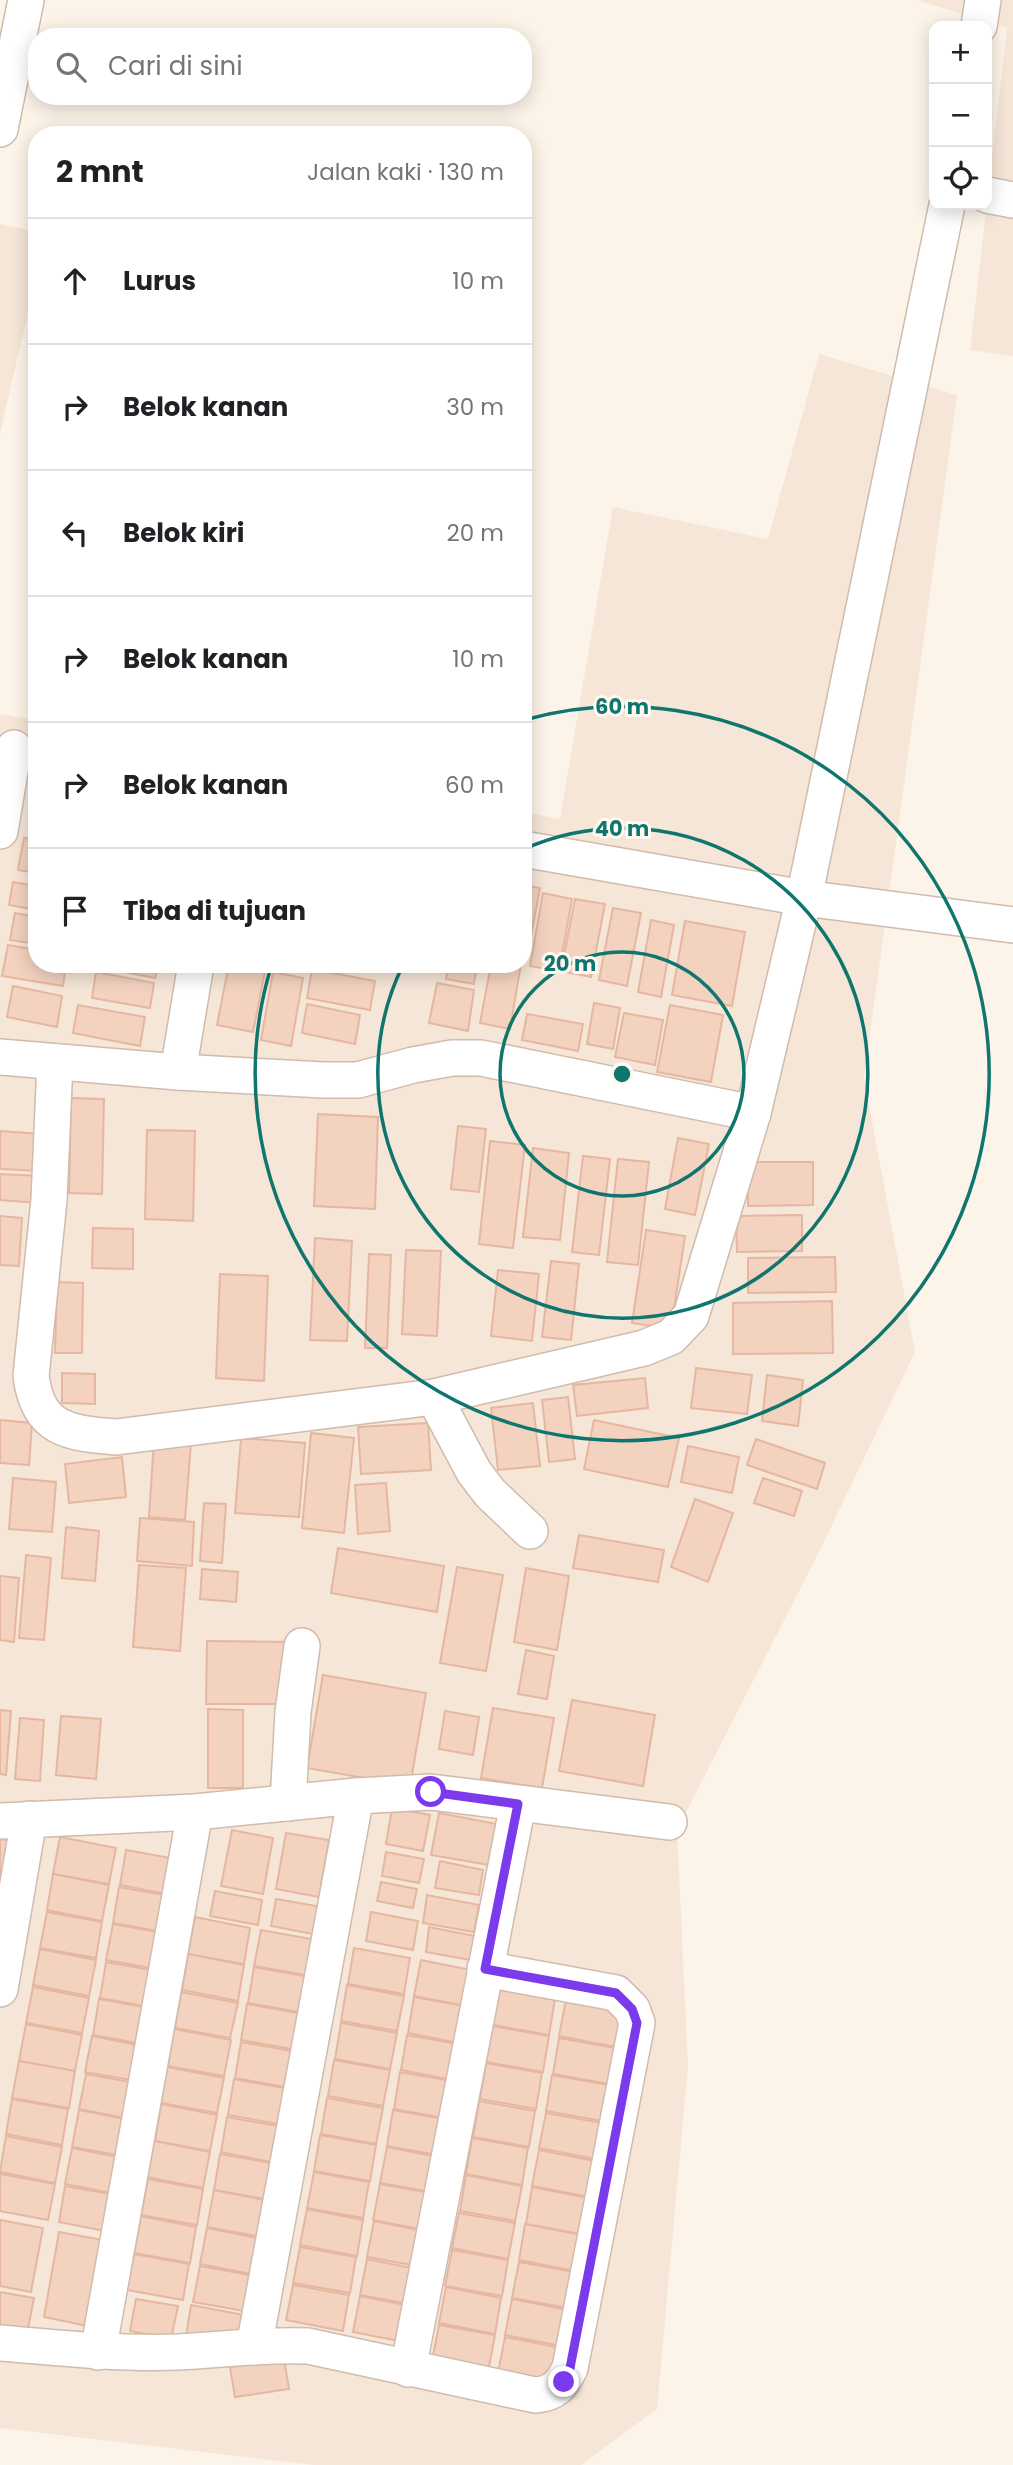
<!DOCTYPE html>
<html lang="id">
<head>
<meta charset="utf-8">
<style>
	body { margin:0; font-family:Poppins,sans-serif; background:#f6f6f6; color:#202124 }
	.controls { position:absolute; right:21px; top:21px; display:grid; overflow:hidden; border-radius:14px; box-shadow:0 4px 18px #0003 }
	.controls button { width:63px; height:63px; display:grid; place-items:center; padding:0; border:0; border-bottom:2px solid #e0e0e0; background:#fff; color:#202124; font:35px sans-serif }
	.stop { position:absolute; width:21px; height:21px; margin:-16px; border:5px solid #7c3aed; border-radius:50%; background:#fff }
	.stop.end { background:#7c3aed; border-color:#fff; box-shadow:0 2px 7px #0008 }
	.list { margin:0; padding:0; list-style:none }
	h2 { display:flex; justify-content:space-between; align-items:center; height:91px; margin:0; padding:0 28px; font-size:30px }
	h2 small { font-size:23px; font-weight:400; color:#757577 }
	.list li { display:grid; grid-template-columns:46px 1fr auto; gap:21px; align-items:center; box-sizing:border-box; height:126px; padding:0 28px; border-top:2px solid #e0e0e0 }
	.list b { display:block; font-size:26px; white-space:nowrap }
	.list em { font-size:23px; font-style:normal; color:#757577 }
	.icon { flex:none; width:38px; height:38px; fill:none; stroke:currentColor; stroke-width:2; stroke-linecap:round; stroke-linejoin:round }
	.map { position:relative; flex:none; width:1013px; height:2465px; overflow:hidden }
	.search { position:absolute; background:#fff; box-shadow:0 4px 18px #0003; left:28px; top:28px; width:504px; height:77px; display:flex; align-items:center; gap:18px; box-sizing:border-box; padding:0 24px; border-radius:28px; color:#757577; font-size:26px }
	.panel { position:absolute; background:#fff; box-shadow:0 4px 18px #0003; left:28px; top:126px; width:504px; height:847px; border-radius:28px }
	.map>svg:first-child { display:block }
	.residential { fill:#f5e6d7 }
	.building { fill:#f3d2c0; stroke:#e6b7a0; stroke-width:2 }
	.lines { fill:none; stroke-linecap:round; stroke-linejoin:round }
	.street-casing { stroke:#d0bbad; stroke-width:38 }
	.street { stroke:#fff; stroke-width:35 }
	.route { stroke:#7c3aed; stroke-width:9 }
	.ring { fill:none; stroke:#0f766e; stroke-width:3.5 }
	.centre { fill:#0f766e; stroke:#fff8f0; stroke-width:3.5 }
	.ring-label { font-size:21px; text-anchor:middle; font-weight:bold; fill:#0f766e; stroke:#fff8f0; stroke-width:6; stroke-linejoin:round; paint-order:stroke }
</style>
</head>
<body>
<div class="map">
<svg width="1013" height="2465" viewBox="0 0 1013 2465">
	<rect width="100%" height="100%" fill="#fdf4e9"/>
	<g class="residential">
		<polygon points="917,0 1013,0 1013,356 970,350 1007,28"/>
		<polygon points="0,224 37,232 37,275 0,433"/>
		<polygon points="819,354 957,395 864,1078 915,1352 820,1550 677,1830 688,2066 657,2409 581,2465 314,2465 0,2428 0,714 37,721 37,964 523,964 523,812 560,819 613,507 768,539"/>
	</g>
	<g class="building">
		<polygon points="24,838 37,840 37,873 18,870"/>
		<polygon points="13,882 37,886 37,910 9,905"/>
		<polygon points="523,885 540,888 529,947 523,946"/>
		<polygon points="543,893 572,899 559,971 530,966"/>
		<polygon points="575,899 605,904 591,977 561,971"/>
		<polygon points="613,908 641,913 627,986 599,980"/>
		<polygon points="15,913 37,917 37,944 10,940"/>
		<polygon points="651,920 674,925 661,997 638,992"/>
		<polygon points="685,921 745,932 732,1006 672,995"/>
		<polygon points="8,945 37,950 37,964 66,964 63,986 2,976"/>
		<polygon points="96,964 158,964 155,978 95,966"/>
		<polygon points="229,964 265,971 253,1032 217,1025"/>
		<polygon points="449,964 477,964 474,984 446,979"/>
		<polygon points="491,964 521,964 510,1029 480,1023"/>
		<polygon points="312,969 375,981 370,1010 307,998"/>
		<polygon points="96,972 154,983 150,1008 92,998"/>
		<polygon points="273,972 303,978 291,1046 261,1040"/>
		<polygon points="437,983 474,990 468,1031 429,1023"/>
		<polygon points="13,986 62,996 57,1027 7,1017"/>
		<polygon points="594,1003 620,1008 613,1049 587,1044"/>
		<polygon points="307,1004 360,1015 355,1044 302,1033"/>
		<polygon points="78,1005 145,1017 140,1046 73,1033"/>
		<polygon points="670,1005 723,1015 711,1082 657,1072"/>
		<polygon points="624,1013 663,1020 655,1065 615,1057"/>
		<polygon points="527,1014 583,1024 578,1051 522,1040"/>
		<polygon points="71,1098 104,1099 102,1194 69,1193"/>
		<polygon points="318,1114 378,1117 375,1209 314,1206"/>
		<polygon points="458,1126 486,1129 479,1192 451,1189"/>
		<polygon points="147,1130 195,1131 193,1221 145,1219"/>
		<polygon points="0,1131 42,1134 40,1171 0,1169"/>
		<polygon points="678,1138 709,1144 695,1215 665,1209"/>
		<polygon points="490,1141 525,1145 513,1248 479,1244"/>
		<polygon points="533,1148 569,1153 560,1240 523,1237"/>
		<polygon points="583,1156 610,1159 599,1255 572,1252"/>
		<polygon points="618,1159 649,1162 638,1265 607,1262"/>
		<polygon points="748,1162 813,1162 813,1205 748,1206"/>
		<polygon points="0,1174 40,1176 38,1203 0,1200"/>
		<polygon points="802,1215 802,1251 737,1252 736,1216"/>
		<polygon points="0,1216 22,1218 19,1266 0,1265"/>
		<polygon points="93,1228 133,1229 133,1269 92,1268"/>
		<polygon points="646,1230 685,1236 671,1329 632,1323"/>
		<polygon points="315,1238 352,1241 347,1341 310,1340"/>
		<polygon points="406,1250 441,1251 437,1336 402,1334"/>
		<polygon points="369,1254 391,1255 387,1348 365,1348"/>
		<polygon points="835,1257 836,1292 748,1293 748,1258"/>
		<polygon points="551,1261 579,1264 571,1340 542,1337"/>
		<polygon points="498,1270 539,1274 532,1341 491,1336"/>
		<polygon points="220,1274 268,1276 264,1381 216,1378"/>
		<polygon points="57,1282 83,1283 82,1353 55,1353"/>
		<polygon points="832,1301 833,1353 733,1354 733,1303"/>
		<polygon points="696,1368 752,1375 747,1414 691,1408"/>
		<polygon points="62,1373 95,1374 95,1404 62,1403"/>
		<polygon points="767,1375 803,1380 798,1426 762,1421"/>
		<polygon points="645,1378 648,1408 577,1416 573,1385"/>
		<polygon points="568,1397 575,1459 549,1462 542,1400"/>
		<polygon points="533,1403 540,1466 498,1470 491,1408"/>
		<polygon points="0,1420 32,1423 29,1465 0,1463"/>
		<polygon points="594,1420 679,1438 668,1487 584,1469"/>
		<polygon points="428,1423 431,1470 361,1474 358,1427"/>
		<polygon points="311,1433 354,1438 344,1533 302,1528"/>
		<polygon points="241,1438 305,1443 299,1517 235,1513"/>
		<polygon points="756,1439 825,1463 817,1489 747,1465"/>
		<polygon points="154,1440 191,1443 185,1520 149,1517"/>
		<polygon points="688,1446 739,1457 732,1493 681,1482"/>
		<polygon points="122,1457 126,1497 69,1503 65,1464"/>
		<polygon points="13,1478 56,1482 52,1532 9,1529"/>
		<polygon points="763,1478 802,1491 794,1516 754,1503"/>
		<polygon points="386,1483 390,1531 358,1534 355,1485"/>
		<polygon points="695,1499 733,1513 708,1582 671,1567"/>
		<polygon points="204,1503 226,1504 222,1563 200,1561"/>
		<polygon points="140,1518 194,1522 192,1566 137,1561"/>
		<polygon points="66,1527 99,1531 95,1581 62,1578"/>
		<polygon points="579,1535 664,1550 658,1582 573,1568"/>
		<polygon points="338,1548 444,1566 437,1612 331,1593"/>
		<polygon points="26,1555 51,1558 44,1640 19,1638"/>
		<polygon points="139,1565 186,1568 180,1651 133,1647"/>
		<polygon points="457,1567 503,1575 486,1671 440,1663"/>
		<polygon points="526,1568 569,1576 557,1650 514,1642"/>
		<polygon points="202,1569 238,1572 236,1602 200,1599"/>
		<polygon points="0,1576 19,1578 14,1642 0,1640"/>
		<polygon points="207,1641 287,1642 286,1704 206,1704"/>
		<polygon points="526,1650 554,1656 547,1699 518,1694"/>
		<polygon points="323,1675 426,1693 410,1786 307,1768"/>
		<polygon points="572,1700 655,1715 643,1786 559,1771"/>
		<polygon points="493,1708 554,1718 542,1788 481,1778"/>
		<polygon points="208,1709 243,1710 243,1788 208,1788"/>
		<polygon points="0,1710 11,1711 6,1775 0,1774"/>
		<polygon points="445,1711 479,1717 473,1755 439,1749"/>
		<polygon points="61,1716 101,1719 96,1779 56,1775"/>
		<polygon points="20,1718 44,1720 40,1781 15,1779"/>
		<polygon points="392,1808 430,1815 423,1851 386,1844"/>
		<polygon points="439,1813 502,1825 495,1866 431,1855"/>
		<polygon points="232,1830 273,1838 263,1894 221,1886"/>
		<polygon points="286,1833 329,1840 319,1897 276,1889"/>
		<polygon points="60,1837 116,1848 109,1884 53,1874"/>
		<polygon points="0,1839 18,1842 11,1887 0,1885"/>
		<polygon points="126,1850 182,1860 176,1896 120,1885"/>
		<polygon points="386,1852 424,1859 419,1883 382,1876"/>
		<polygon points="440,1861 483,1870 479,1895 435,1888"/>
		<polygon points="53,1874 109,1885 102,1921 47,1910"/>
		<polygon points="381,1882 417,1889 413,1908 377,1901"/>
		<polygon points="119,1887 176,1897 169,1933 113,1923"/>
		<polygon points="215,1891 262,1900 258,1925 210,1916"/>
		<polygon points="427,1895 479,1905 474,1932 423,1923"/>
		<polygon points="276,1899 328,1908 323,1936 271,1926"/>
		<polygon points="47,1912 102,1922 96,1958 40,1948"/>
		<polygon points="371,1912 418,1921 413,1950 366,1941"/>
		<polygon points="195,1917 250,1928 244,1964 188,1954"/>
		<polygon points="113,1924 169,1934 162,1970 106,1960"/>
		<polygon points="429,1927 480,1937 476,1961 426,1952"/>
		<polygon points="261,1930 317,1940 311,1976 254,1966"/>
		<polygon points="354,1948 410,1958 404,1994 348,1984"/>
		<polygon points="40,1949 96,1960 89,1996 33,1985"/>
		<polygon points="188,1954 244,1965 238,2001 182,1990"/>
		<polygon points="421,1960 476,1971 470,2007 414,1996"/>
		<polygon points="106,1962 162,1972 155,2008 100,1998"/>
		<polygon points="254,1967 310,1977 304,2013 248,2003"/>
		<polygon points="347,1985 404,1996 397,2031 341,2021"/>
		<polygon points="33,1987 89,1998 82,2033 26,2023"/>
		<polygon points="500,1989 555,1999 549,2035 493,2025"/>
		<polygon points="181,1992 238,2003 230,2038 175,2028"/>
		<polygon points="414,1997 470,2007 463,2044 408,2033"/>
		<polygon points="99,1999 155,2009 148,2045 93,2035"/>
		<polygon points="566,2000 622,2011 616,2047 559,2036"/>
		<polygon points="247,2004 304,2014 297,2050 241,2040"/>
		<polygon points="341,2023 397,2033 390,2069 335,2059"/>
		<polygon points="26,2024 82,2035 75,2071 19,2061"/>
		<polygon points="493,2026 549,2036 543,2072 486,2062"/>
		<polygon points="174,2029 231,2040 224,2076 168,2066"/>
		<polygon points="407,2035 464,2045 457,2081 401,2070"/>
		<polygon points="92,2036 148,2047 142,2082 85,2072"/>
		<polygon points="559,2038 615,2048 609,2084 553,2074"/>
		<polygon points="241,2042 297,2052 290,2088 235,2078"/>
		<polygon points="334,2060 390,2070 383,2106 328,2096"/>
		<polygon points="19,2061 75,2071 69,2108 12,2098"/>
		<polygon points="486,2063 542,2073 536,2109 480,2099"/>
		<polygon points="167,2067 224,2078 217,2113 161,2103"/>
		<polygon points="400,2072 457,2082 450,2119 394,2109"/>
		<polygon points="86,2074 141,2084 135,2120 79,2109"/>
		<polygon points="552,2075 609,2085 602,2121 546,2111"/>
		<polygon points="234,2079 290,2089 283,2125 228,2115"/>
		<polygon points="327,2098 383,2108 376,2144 321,2134"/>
		<polygon points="12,2099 68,2109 62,2145 6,2134"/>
		<polygon points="479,2101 535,2111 529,2147 473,2137"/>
		<polygon points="161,2104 217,2115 210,2151 155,2141"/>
		<polygon points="79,2110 135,2121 129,2157 72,2147"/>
		<polygon points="393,2110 450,2120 443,2156 387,2146"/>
		<polygon points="546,2113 602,2123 595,2159 539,2148"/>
		<polygon points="227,2117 283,2127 276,2163 221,2152"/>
		<polygon points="320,2135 376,2145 370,2181 314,2171"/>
		<polygon points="6,2136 62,2147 55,2183 0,2172"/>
		<polygon points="472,2138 528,2148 522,2185 466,2174"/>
		<polygon points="154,2141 210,2152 203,2188 147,2177"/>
		<polygon points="387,2147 443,2158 436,2193 380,2183"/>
		<polygon points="72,2148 128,2159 122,2195 65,2184"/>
		<polygon points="539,2150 595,2161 589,2197 532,2186"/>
		<polygon points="220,2154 277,2164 270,2200 214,2190"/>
		<polygon points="314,2172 369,2182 363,2218 307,2208"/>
		<polygon points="0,2174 55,2184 48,2220 0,2211"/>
		<polygon points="466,2175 522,2186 515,2221 460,2211"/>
		<polygon points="148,2179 203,2189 197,2225 141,2215"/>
		<polygon points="380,2184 436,2194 429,2231 373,2220"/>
		<polygon points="65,2186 121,2196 115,2233 59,2222"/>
		<polygon points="532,2187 588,2198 581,2234 526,2224"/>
		<polygon points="214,2190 270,2201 263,2237 207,2227"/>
		<polygon points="307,2209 363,2220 357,2256 300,2245"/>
		<polygon points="459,2213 515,2223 508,2259 452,2248"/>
		<polygon points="141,2216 196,2227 190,2263 134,2253"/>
		<polygon points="0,2220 43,2228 31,2292 0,2286"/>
		<polygon points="374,2221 429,2232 423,2267 367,2257"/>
		<polygon points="525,2224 582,2235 575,2271 519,2260"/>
		<polygon points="207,2228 263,2239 256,2275 200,2264"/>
		<polygon points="59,2232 103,2240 88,2326 44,2317"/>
		<polygon points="300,2247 356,2257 350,2293 293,2283"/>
		<polygon points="452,2250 508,2260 502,2296 445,2286"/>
		<polygon points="134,2254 189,2264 183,2300 127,2290"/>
		<polygon points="367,2259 422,2270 416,2305 360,2295"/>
		<polygon points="519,2262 575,2272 568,2308 512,2298"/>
		<polygon points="200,2266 256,2276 250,2312 193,2302"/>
		<polygon points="293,2285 349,2295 343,2331 286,2320"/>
		<polygon points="446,2287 501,2298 495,2334 439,2323"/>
		<polygon points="0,2292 34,2298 25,2343 0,2339"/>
		<polygon points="360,2296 415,2307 409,2343 353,2332"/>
		<polygon points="136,2299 178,2306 171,2339 130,2331"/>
		<polygon points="512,2299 568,2310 561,2346 505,2335"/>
		<polygon points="191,2305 244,2315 238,2346 186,2336"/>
		<polygon points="439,2325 495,2335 488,2372 432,2361"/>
		<polygon points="505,2337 561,2348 554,2383 498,2373"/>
		<polygon points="284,2359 289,2389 235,2397 230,2367"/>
	</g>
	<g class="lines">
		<g class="street-casing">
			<g id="street">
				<polyline points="979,26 983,0"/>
				<polyline points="0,129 26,0"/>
				<polyline points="987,195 1013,200"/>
				<polyline points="0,831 14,748"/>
				<polyline points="523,849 804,898 1013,925"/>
				<polyline points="0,1057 178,1072 323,1080 358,1080 413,1065 452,1058 481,1058 753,1113"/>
				<path d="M55,1062L49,1200L31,1376C38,1430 68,1433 116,1437L434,1397L644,1348L671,1337L691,1316L753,1113L804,898L947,205"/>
				<polyline points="178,1072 196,964"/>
				<polyline points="434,1397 474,1472 490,1493 530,1531"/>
				<polyline points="288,1803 293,1712 302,1646"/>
				<polyline points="0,1821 195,1812 356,1796 431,1792 669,1822"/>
				<polyline points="0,1989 29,1819"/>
				<path d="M0,2343C59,2348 119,2354 178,2352C222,2350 265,2344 308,2346L535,2395C554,2394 562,2385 570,2368L637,2023L632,2009L616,1993L485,1969"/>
				<polyline points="254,2347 356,1796"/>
				<polyline points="98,2352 195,1812"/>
				<polyline points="408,2369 518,1804"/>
			</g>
		</g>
		<use href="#street" class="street"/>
	</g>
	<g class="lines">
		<polyline class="route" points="431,1792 518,1804 485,1969 616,1993 632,2009 637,2023 570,2368 564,2382"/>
	</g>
	<g class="ring">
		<circle cx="622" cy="1074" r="122"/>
		<path d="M524 849A245 245 0 1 1 403 965"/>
		<path d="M524 720A367 367 0 1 1 271 967"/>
	</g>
	<circle cx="622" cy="1074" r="10" class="centre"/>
	<g class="ring-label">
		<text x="622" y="714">60 m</text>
		<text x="622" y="836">40 m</text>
		<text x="570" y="971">20 m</text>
	</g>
</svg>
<div class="controls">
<button>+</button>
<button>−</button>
<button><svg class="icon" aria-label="locate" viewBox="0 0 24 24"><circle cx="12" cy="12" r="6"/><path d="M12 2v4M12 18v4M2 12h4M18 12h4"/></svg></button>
</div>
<div class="stop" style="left:431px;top:1792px"></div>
<div class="stop end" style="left:564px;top:2382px"></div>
<div class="search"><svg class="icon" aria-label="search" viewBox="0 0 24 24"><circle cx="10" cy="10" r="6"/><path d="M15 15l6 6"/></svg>Cari di sini</div>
<section class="panel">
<h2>2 mnt<small>Jalan kaki · 130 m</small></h2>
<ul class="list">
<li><svg class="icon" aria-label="ahead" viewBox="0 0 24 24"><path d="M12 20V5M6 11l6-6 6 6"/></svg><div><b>Lurus</b></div><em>10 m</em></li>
<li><svg class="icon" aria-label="right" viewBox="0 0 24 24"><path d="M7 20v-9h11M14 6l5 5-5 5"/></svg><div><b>Belok kanan</b></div><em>30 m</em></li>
<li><svg class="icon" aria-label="left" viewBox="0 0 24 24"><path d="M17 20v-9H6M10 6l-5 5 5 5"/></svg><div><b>Belok kiri</b></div><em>20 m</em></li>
<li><svg class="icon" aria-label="right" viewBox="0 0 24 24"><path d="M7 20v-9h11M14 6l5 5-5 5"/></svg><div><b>Belok kanan</b></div><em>10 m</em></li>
<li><svg class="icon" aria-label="right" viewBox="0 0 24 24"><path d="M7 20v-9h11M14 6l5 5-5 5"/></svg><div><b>Belok kanan</b></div><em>60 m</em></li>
<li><svg class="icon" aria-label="arrive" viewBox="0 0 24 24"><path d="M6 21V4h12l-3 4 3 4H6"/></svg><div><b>Tiba di tujuan</b></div></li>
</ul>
</section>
</div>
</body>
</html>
